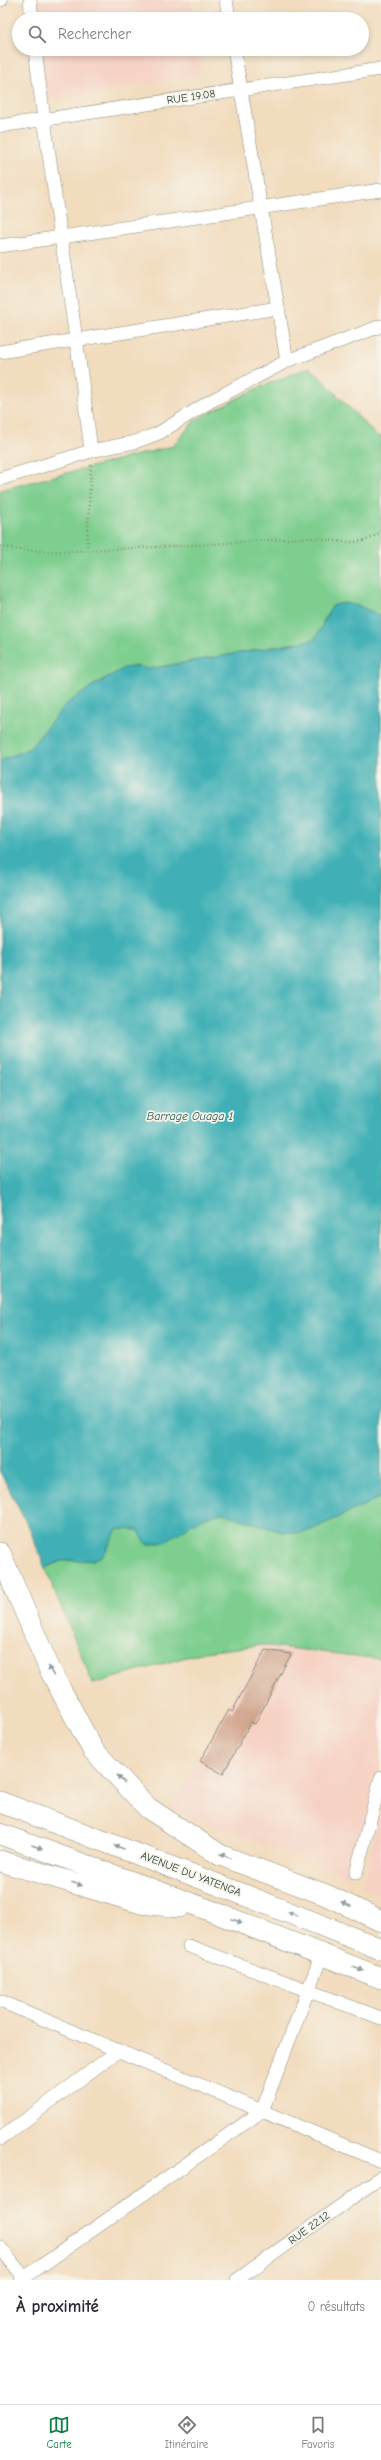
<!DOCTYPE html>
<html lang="fr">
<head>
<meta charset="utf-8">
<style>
	body { margin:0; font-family:"Comic Neue",sans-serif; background:#f7f7f7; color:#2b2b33 }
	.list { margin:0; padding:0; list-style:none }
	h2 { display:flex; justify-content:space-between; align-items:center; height:52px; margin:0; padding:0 16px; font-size:17px }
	h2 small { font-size:13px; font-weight:400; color:#7c7c81 }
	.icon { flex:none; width:22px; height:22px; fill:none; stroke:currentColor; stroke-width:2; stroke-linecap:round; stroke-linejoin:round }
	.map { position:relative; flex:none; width:381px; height:2280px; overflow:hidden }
	.search { position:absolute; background:#fff; box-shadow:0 2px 6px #0003; left:12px; right:12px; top:12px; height:44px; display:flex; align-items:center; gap:10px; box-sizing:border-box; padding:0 14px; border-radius:22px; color:#7c7c81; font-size:15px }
	.sheet { height:124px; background:#fff }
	nav { display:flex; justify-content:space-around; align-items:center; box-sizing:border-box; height:56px; border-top:1px solid #e1e1e2; background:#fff; font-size:11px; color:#7c7c81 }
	nav a { display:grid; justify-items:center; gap:2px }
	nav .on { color:#0b8043 }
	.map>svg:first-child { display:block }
	.built { fill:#f6d2c4 }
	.green { fill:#7dce8f; stroke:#4e8662 }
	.water { fill:#3fb0b6; stroke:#2f7675 }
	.building { fill:#d0a28b }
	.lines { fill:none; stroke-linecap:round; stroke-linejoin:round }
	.minor-casing { stroke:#888c79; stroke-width:14 }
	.primary-casing { stroke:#888c79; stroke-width:22 }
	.path { stroke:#888c79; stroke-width:2.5; stroke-dasharray:1 3; stroke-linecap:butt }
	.minor { stroke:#fff; stroke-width:13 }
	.primary { stroke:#fff; stroke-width:21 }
	.oneway { fill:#8f9e9a }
	.labels { text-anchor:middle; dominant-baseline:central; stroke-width:3.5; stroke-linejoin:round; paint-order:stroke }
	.street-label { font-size:11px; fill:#1f3d34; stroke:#f7f3e8 }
	.water-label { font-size:12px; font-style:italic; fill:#275a54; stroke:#f7f3e8 }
</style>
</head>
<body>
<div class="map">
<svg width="381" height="2280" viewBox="0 0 381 2280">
	<rect width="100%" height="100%" fill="#f7f3e8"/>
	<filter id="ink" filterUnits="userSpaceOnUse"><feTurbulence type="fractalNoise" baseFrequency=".025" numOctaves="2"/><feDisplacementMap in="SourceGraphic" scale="8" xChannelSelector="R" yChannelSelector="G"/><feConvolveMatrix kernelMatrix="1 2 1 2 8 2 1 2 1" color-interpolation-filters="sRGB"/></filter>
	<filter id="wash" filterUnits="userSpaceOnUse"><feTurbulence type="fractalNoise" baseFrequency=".012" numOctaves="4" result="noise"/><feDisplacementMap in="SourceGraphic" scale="16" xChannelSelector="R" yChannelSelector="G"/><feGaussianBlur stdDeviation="0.9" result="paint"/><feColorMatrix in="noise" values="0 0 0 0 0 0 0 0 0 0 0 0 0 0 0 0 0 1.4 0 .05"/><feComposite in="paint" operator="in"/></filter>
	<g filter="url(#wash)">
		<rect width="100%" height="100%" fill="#f2dcbe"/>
		<g class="built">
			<polygon points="28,0 191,0 194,19 31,19"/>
			<polygon points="36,49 198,49 201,75 45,101"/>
			<polygon points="261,1645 381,1659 381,1756 351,1877 171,1809"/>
			<polygon points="381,1807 381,1895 362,1887"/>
		</g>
		<g class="green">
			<path d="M310,367L378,437L381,435V616L359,606L324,619L320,632L313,640L148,669C117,661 72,699 52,721C44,729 39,739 31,747C24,754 9,758 0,761V490L173,446L195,420L258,388Z"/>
			<polygon points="381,1497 381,1659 261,1645 204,1652 93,1684 45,1568 61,1561 93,1560 104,1555 117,1529 138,1530 147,1545 164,1542 202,1517 222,1513 283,1532 311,1530"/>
		</g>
		<path class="water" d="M345,603L359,606L381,616V1497L311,1530L298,1533L283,1532L222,1513L202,1518L164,1542L147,1545L138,1530L117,1529L104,1555L93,1560L61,1561L45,1568L30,1530L0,1472V761L30,748L66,704L91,687L124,668L137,666L148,669L313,640C322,630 325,617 333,605Z"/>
		<g id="blocks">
			<polygon class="building" points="265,1650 291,1654 255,1724 251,1722 223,1774 200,1761 229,1710 232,1712"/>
		</g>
	</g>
	<g filter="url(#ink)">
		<use href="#blocks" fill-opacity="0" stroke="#888c79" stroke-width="1"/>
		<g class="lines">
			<g class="minor-casing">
				<g id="minor">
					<polyline points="0,0 1,0"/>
					<polyline points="30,0 32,19"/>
					<polyline points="226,0 229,19"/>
					<path d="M35,49C51,184 75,317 91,451"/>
					<polyline points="234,49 287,361"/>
					<polyline points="0,126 381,69"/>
					<polyline points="0,246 381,190"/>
					<polyline points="0,352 278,308"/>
					<polyline points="0,479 91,451 135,442 159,433 209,402 287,361 381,326"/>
					<polyline points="356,1873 381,1778"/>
					<polyline points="189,1946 381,2018"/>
					<polyline points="0,2001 381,2161"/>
					<polyline points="0,2139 118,2051"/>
					<polyline points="0,2247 26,2280"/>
					<polyline points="21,2280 262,2111 322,1954"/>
					<polyline points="237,2280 381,2177"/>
				</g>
			</g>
			<g class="primary-casing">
				<g id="primary">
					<polyline points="0,1553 50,1670 93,1750 148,1808 220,1855 326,1895 381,1921"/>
					<polyline points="0,1802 224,1887 381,1949"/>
					<polyline points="0,1834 209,1910 381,1978"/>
					<polyline points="0,1861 141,1903 179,1907"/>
				</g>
			</g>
			<g class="path">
				<path d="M0,546C34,554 74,551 109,549C173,547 238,542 303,538C329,536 359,552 381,531"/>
				<polyline points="87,550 91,465"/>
			</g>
			<use href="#minor" class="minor"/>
			<use href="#primary" class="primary"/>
		</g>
		<defs><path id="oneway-solid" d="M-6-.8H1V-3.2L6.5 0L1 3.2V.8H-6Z"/></defs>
		<g class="oneway">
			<use href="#oneway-solid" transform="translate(51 1671) rotate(-116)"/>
			<use href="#oneway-solid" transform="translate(121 1779) rotate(-134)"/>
			<use href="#oneway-solid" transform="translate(37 1847) rotate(20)"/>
			<use href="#oneway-solid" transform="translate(119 1847) rotate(-159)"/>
			<use href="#oneway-solid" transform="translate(225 1856) rotate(-158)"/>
			<use href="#oneway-solid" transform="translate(77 1884) rotate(17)"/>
			<use href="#oneway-solid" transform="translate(346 1904) rotate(-155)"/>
			<use href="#oneway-solid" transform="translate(293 1914) rotate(-158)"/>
			<use href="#oneway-solid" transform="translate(237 1921) rotate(21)"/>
			<use href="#oneway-solid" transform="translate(358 1969) rotate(22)"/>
		</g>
	</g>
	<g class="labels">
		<g class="street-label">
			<text transform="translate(191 97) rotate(-8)">RUE 19.08</text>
			<text transform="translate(191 1874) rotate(21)">AVENUE DU YATENGA</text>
			<text transform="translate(309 2228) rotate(-36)">RUE 22.12</text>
		</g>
		<g class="water-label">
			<text x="190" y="1116">Barrage Ouaga 1</text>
		</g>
	</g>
</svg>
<div class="search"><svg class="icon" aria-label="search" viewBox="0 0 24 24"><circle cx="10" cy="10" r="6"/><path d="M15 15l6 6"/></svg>Rechercher</div>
</div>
<section class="sheet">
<h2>À proximité<small>0 résultats</small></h2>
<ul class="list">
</ul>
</section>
<nav>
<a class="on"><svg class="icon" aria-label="map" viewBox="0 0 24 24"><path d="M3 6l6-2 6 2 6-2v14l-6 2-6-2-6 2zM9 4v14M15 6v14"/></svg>Carte</a>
<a><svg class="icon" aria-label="directions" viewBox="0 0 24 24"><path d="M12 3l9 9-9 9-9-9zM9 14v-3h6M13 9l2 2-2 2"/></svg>Itinéraire</a>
<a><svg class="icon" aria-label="saved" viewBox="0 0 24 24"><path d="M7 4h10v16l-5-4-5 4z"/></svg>Favoris</a>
</nav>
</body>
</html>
